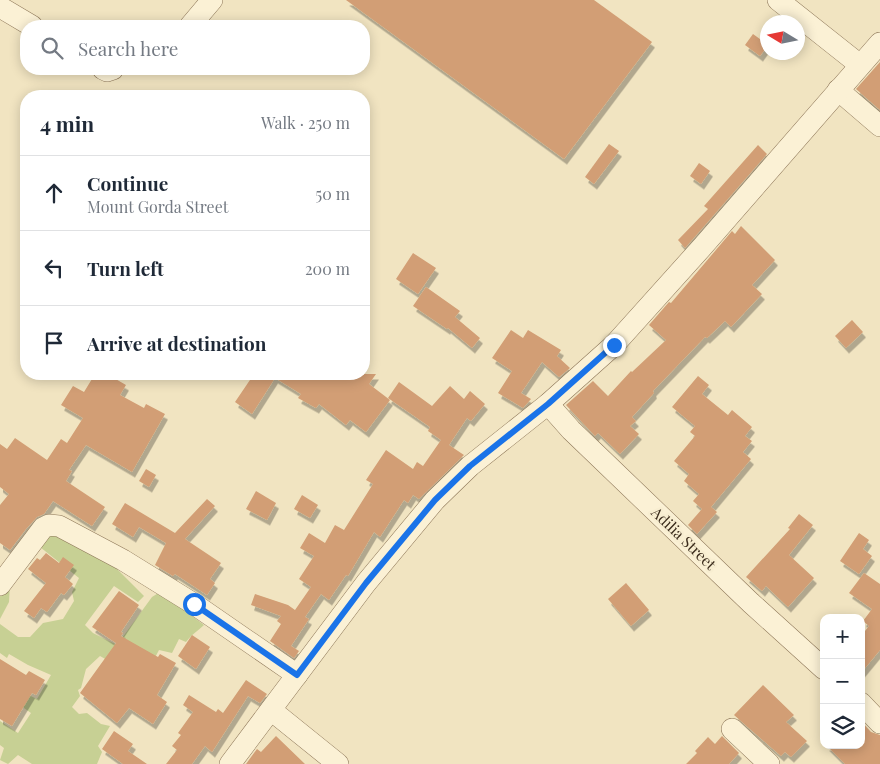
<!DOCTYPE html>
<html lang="en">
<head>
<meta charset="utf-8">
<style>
	body { margin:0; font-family:"Playfair Display",serif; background:#f6f6f7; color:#1f2937 }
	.controls { position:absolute; right:15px; bottom:15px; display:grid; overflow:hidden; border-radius:10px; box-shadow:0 2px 12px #0003 }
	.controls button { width:45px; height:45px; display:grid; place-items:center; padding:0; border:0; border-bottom:1px solid #e0e1e3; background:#fff; color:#1f2937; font:25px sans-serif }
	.compass { position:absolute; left:760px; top:15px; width:45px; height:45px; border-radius:50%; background:#fff; box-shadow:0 2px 12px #0003; rotate:280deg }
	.stop { position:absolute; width:15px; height:15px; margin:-11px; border:4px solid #1a73e8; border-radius:50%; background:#fff }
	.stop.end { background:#1a73e8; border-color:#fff; box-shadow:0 1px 5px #0008 }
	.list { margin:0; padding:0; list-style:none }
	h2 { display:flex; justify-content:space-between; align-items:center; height:65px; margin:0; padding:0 20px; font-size:21px }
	h2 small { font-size:16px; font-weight:400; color:#747a83 }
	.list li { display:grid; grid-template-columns:32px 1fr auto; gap:15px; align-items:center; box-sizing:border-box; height:75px; padding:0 20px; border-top:1px solid #e0e1e3 }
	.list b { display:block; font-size:19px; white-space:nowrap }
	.list p { margin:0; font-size:16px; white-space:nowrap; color:#747a83 }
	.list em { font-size:16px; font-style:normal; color:#747a83 }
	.icon { flex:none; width:28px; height:28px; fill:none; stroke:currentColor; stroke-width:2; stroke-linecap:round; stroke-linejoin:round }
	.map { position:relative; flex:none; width:880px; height:764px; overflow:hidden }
	.search { position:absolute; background:#fff; box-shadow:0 2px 12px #0003; left:20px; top:20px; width:350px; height:55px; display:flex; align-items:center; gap:12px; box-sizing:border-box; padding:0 18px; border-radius:20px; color:#747a83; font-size:19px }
	.panel { position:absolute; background:#fff; box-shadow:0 2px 12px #0003; left:20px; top:90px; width:350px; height:290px; border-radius:20px }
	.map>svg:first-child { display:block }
	.green { fill:#c7d094 }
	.building { fill:#d29e74; filter:url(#shadow) }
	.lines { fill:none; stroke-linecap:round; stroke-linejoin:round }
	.minor-casing { stroke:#8c7557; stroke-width:22 }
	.minor { stroke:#fbf1d5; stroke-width:21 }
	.route { stroke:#1a73e8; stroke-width:6 }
	.labels { text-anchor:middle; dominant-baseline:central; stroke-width:5; stroke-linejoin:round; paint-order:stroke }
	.street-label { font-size:15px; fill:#3b2c1c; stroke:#f8eed1 }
</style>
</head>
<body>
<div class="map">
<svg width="880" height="764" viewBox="0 0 880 764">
	<defs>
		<filter id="shadow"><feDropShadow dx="3" dy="5.5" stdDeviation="0" flood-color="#0004"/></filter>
	</defs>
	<rect width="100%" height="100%" fill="#f1e4c1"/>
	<g class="green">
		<path d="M52,529L115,567L144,596L138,602L114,586L85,625L93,633L117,645L152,597L160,592L204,625C197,632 193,633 186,642L179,639L172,653L159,650L149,669L114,664L100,656L86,669L81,688L78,690L80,696L72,707L79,714L87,713L101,724L110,726L98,746L102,752L97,764H32L18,755L8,764L0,760L4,748L0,745V721L18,733L31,713L14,701L20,691L37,699L51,675L28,665L9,654L7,658L0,653V624L18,637H30L43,623L63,619L74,601L72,592L79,578L40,547Z"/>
		<polygon points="10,584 9,602 0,619 0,592"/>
	</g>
	<g class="building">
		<polygon points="346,0 594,0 652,42 564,159"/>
		<polygon points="753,34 768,45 760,56 745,45"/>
		<polygon points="880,62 880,110 856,89"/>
		<polygon points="609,144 619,151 594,184 585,177"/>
		<polygon points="758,145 767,154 685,248 678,240 708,209 704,206"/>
		<polygon points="699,163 710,171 701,184 690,176"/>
		<polygon points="741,226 775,260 752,285 762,294 731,327 725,321 707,338 705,337 653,391 654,393 632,417 636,421 630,426 639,434 620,454 598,433 595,436 566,405 593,381 608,396 631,371 632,372 666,340 649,325 669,302 671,303 732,231 735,234"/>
		<polygon points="413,253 436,268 418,294 396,279"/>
		<polygon points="426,287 460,311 455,317 480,338 472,348 448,328 447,329 413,306"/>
		<polygon points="852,320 863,332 846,348 835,336"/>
		<polygon points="511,330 523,338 528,330 561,350 557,356 570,368 559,377 542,362 521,393 531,399 523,408 498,393 512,371 492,358"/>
		<polygon points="95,374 107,374 126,385 120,395 144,408 146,404 165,414 132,472 86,445 69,470 72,471 66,481 105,507 92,526 53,501 44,514 37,517 26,529 10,550 0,543 0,505 9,494 0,487 0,444 7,449 15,438 47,460 61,439 67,443 83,418 61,405 73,386 84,392"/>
		<polygon points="254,374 376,374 369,384 390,400 366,432 350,420 346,425 319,404 316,408 298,398 301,394 275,378 252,414 235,402"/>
		<polygon points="698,376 709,385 702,394 728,415 732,410 752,427 745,436 752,441 743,452 751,459 711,507 717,512 697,534 688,525 702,509 693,501 699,494 684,481 689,474 674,461 695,436 690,432 695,426 672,407"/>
		<polygon points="399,382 432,406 450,386 464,399 470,391 485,404 471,421 467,418 449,445 464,455 419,499 413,495 408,503 404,500 380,537 374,532 348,576 346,575 329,600 321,594 305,617 309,619 291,646 299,651 294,658 270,641 281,624 277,621 281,616 251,605 255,594 288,605 295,610 311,587 299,579 314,556 300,548 309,533 325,543 335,525 344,530 373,484 366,480 386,450 413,469 417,462 423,466 441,440 428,431 430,427 388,398"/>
		<polygon points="146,469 156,475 149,487 139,481"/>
		<polygon points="256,491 276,503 267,520 246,509"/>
		<polygon points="302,495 318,505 310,518 294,509"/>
		<polygon points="207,499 215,506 185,539 221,563 210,579 215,583 207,595 175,574 173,576 155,565 166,543 139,527 133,537 112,524 125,503 175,533"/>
		<polygon points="799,514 813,525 789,555 814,578 788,607 766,586 762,591 746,577 790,529 788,528"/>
		<polygon points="859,533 869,540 863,549 872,556 859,574 840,561"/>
		<polygon points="46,553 59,563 63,557 74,565 65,577 73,584 64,595 61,593 47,612 41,608 34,618 24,611 46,583 28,569 37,558 40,560"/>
		<polygon points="864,573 880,584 880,650 861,673 861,636 869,626 863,621 872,609 849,593"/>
		<polygon points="626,583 649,610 631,626 608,599"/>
		<polygon points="119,591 139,605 121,632 123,633 121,636 158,657 160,654 176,663 157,695 167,702 153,724 129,708 117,723 80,693 116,643 92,627"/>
		<polygon points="192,635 210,647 196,669 178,656"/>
		<polygon points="0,659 26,675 29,671 45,680 36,695 32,693 12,726 0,719"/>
		<polygon points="246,680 267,694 260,703 248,696 212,752 205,746 192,764 166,764 177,750 172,746 181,735 178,733 193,712 183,705 189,695 216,712 218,709 223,713"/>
		<polygon points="763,685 794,715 786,722 807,741 791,757 785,752 781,756 734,715"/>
		<polygon points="861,721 871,732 880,735 880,764 845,764 826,745 861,745"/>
		<polygon points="114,731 133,744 128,751 147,764 123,764 102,749"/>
		<polygon points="276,736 305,764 246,764 257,749 261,752"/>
		<polygon points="722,736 739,753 729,764 686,764 697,753 695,751 708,737 715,744"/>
	</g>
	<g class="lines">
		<g class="minor-casing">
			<g id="minor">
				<polyline points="778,0 860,65"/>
				<polyline points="0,7 32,26"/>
				<polyline points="190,26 212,0"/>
				<polyline points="103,69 107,71 113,69"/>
				<polyline points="838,90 880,126"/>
				<polyline points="548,404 571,430 751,603 824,669"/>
				<polyline points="0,585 43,528 49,525 59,526 123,560 194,604 297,675"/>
				<polyline points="861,703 880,723"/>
				<polyline points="271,710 338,764"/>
				<polyline points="732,729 769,764"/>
				<polyline points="230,764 366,583 435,500 470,466 548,404 614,345 703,246 880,43"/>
			</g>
		</g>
		<use href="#minor" class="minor"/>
	</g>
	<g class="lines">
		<polyline class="route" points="194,604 297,675 366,583 435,500 470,466 548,404 614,345"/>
	</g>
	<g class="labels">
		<g class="street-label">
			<text transform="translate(684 538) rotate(44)">Adilia Street</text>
		</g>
	</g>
</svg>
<div class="controls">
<button>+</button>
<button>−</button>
<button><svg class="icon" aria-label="layers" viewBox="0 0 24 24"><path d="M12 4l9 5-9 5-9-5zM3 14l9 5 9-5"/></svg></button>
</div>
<svg class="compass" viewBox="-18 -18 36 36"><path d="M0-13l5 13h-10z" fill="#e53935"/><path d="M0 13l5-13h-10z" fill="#747a83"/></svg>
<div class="stop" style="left:194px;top:604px"></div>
<div class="stop end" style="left:614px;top:345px"></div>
<div class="search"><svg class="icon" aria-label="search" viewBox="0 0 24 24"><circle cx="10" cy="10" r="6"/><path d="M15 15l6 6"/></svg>Search here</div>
<section class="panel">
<h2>4 min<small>Walk · 250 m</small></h2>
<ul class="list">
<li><svg class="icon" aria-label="ahead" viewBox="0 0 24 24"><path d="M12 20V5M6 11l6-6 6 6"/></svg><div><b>Continue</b><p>Mount Gorda Street</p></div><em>50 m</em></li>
<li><svg class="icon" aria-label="left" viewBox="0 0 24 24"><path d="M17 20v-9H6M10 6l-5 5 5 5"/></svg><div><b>Turn left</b></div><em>200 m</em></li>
<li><svg class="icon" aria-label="arrive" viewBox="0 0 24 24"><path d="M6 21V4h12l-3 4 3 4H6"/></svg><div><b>Arrive at destination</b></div></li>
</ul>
</section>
</div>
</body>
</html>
